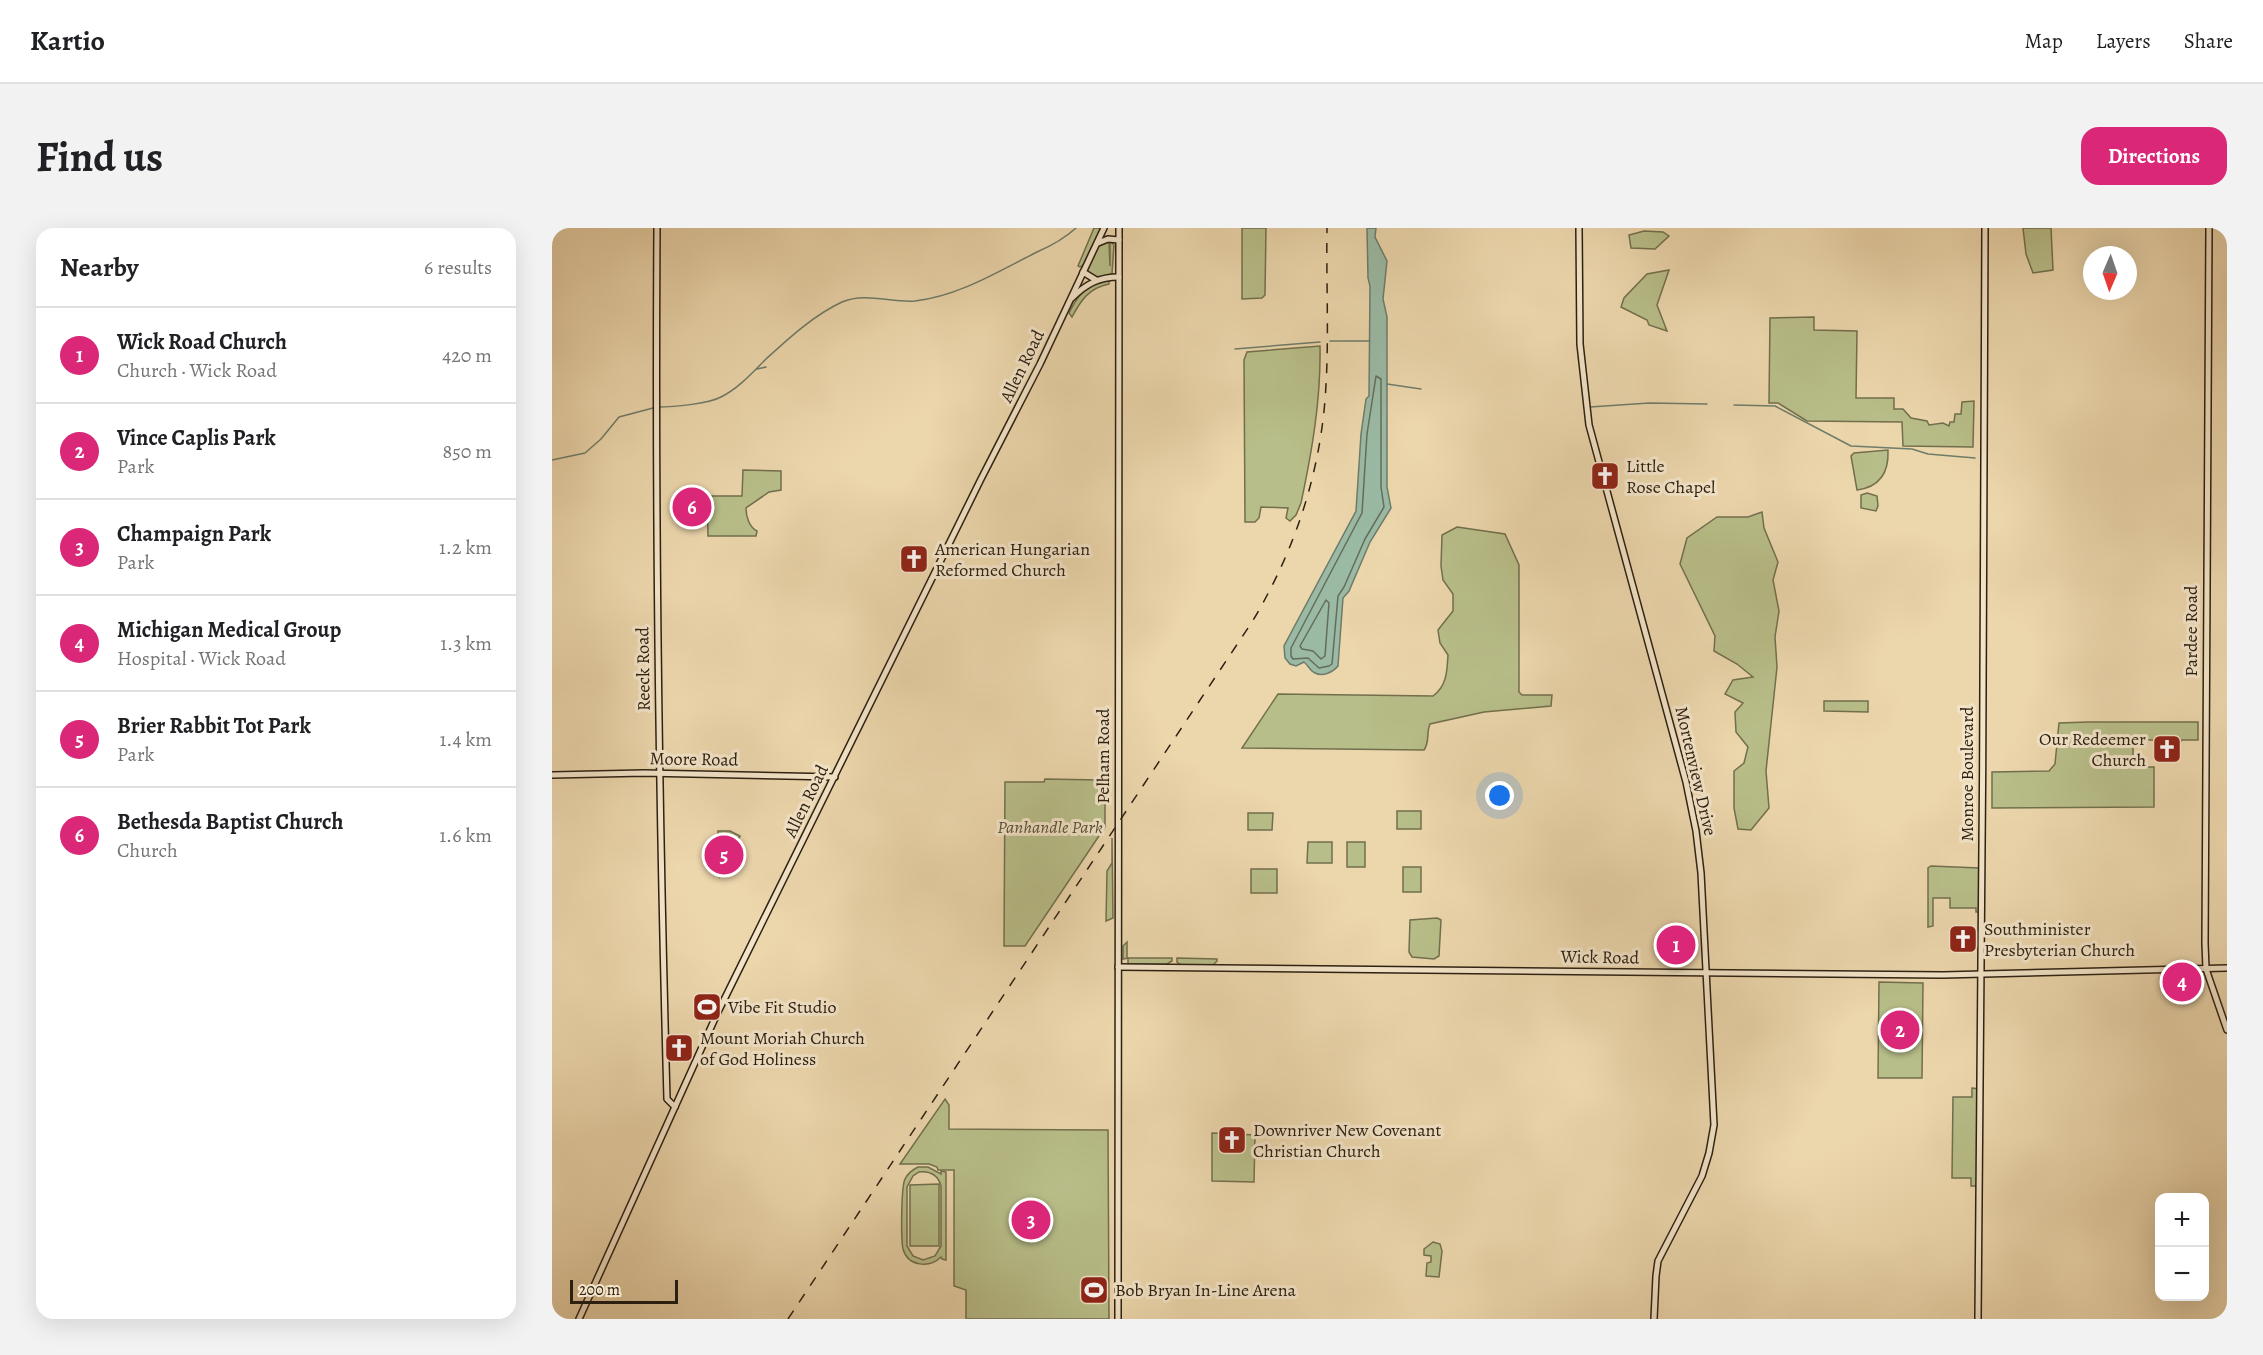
<!DOCTYPE html>
<html lang="en">
<head>
<meta charset="utf-8">
<style>
	body { margin:0; font-family:Alegreya,serif; background:#f2f2f2; color:#202124 }
	.controls { position:absolute; right:18px; bottom:18px; display:grid; overflow:hidden; border-radius:12px; box-shadow:0 6px 24px #0002 }
	.controls button { width:54px; height:54px; display:grid; place-items:center; padding:0; border:0; border-bottom:2px solid #e0e0e0; background:#fff; color:#202124; font:30px sans-serif }
	.compass { position:absolute; left:1531px; top:18px; width:54px; height:54px; border-radius:50%; background:#fff; box-shadow:0 6px 24px #0002; rotate:182deg }
	.scale { position:absolute; left:18px; bottom:15px; width:108px; box-sizing:border-box; padding-left:6px; border:3px solid #2d2011; border-top:0; font-size:16px; line-height:21px; white-space:nowrap; color:#2d2011; -webkit-text-stroke:4px #f3e4c9; paint-order:stroke }
	.you { position:absolute; left:948px; top:568px; width:21px; height:21px; margin:-15px; border:4px solid #fff; border-radius:50%; background:#1a73e8; box-shadow:0 0 0 9px #1a73e833 }
	.badge { display:grid; place-items:center; width:39px; height:39px; border-radius:50%; background:#db2777; color:#fff; font-size:20px; font-weight:700 }
	.pin { position:absolute; translate:-50% -50%; border:3px solid #fff; box-shadow:0 2px 6px #0006 }
	.list { margin:0; padding:0; list-style:none }
	h2 { display:flex; justify-content:space-between; align-items:center; height:78px; margin:0; padding:0 24px; font-size:26px }
	h2 small { font-size:20px; font-weight:400; color:#757577 }
	.list li { display:grid; grid-template-columns:39px 1fr auto; gap:18px; align-items:center; box-sizing:border-box; height:96px; padding:0 24px; border-top:2px solid #e0e0e0 }
	.list b { display:block; font-size:22px; white-space:nowrap }
	.list p { margin:0; font-size:20px; white-space:nowrap; color:#757577 }
	.list em { font-size:20px; font-style:normal; color:#757577 }
	.map { position:relative; flex:none; width:1675px; height:1091px; overflow:hidden; border-radius:18px }
	header { display:flex; align-items:center; gap:36px; box-sizing:border-box; height:84px; padding:0 30px; background:#fff; border-bottom:2px solid #e0e0e0 }
	header strong { font-size:28px }
	nav { display:flex; gap:33px; margin-inline-start:auto; font-size:21px }
	.intro { display:flex; align-items:center; justify-content:space-between; box-sizing:border-box; height:144px; padding:0 36px }
	h1 { margin:0; font-size:42px }
	.button { padding:15px 27px; border-radius:18px; background:#db2777; color:#fff; font-size:21px; font-weight:700 }
	main { display:flex; gap:36px; padding:0 36px }
	aside { flex:1; background:#fff; border-radius:18px; box-shadow:0 6px 24px #0002 }
	.map>svg:first-child { display:block }
	.green { fill:#b8be89; stroke:#726f4d; stroke-width:1.5; fill-rule:evenodd }
	.water { fill:#9abaa5; stroke:#6e7c6a; stroke-width:1.5 }
	.lines { fill:none; stroke-linecap:round; stroke-linejoin:round }
	.shore { stroke:#646d5b; stroke-width:1.5 }
	.stream { stroke:#6e7c6a; stroke-width:1.5 }
	.secondary-casing { stroke:#2d2011; stroke-width:8 }
	.secondary { stroke:#f3e4c9; stroke-width:5 }
	.rail { stroke:#2d2011; stroke-width:1.5; stroke-dasharray:10 10; stroke-linecap:butt }
	.labels { text-anchor:middle; dominant-baseline:central; stroke-width:6; stroke-linejoin:round; paint-order:stroke }
	.street-label { font-size:18px; fill:#2d2011; stroke:#f3e4c9 }
	.poi-label { font-size:18px; fill:#2d2011; stroke:#f3e4c9; text-anchor:start }
	.park-label { font-size:18px; font-style:italic; fill:#574f35; stroke:#f3e4c9 }
</style>
</head>
<body>
<header>
<strong>Kartio</strong>
<nav><a>Map</a><a>Layers</a><a>Share</a></nav>
</header>
<div class="intro"><h1>Find us</h1><a class="button">Directions</a></div>
<main>
<aside>
<h2>Nearby<small>6 results</small></h2>
<ul class="list">
<li><span class="badge">1</span><div><b>Wick Road Church</b><p>Church · Wick Road</p></div><em>420 m</em></li>
<li><span class="badge">2</span><div><b>Vince Caplis Park</b><p>Park</p></div><em>850 m</em></li>
<li><span class="badge">3</span><div><b>Champaign Park</b><p>Park</p></div><em>1.2 km</em></li>
<li><span class="badge">4</span><div><b>Michigan Medical Group</b><p>Hospital · Wick Road</p></div><em>1.3 km</em></li>
<li><span class="badge">5</span><div><b>Brier Rabbit Tot Park</b><p>Park</p></div><em>1.4 km</em></li>
<li><span class="badge">6</span><div><b>Bethesda Baptist Church</b><p>Church</p></div><em>1.6 km</em></li>
</ul>
</aside>
<div class="map">
<svg width="1675" height="1091" viewBox="0 0 1675 1091">
	<rect width="100%" height="100%" fill="#ecd6ac"/>
	<filter id="stains"><feTurbulence type="fractalNoise" baseFrequency=".00333" numOctaves="4"/><feColorMatrix values="0 0 0 0 .2 0 0 0 0 .09 0 0 0 0 .02 0 0 0 .5 -.17"/></filter>
	<radialGradient id="worn" r=".72"><stop offset=".6" stop-color="#630" stop-opacity="0"/><stop offset="1" stop-color="#630" stop-opacity=".3"/></radialGradient>
	<g class="green">
		<polygon points="542,0 549,0 531,37 528,39 526,38"/>
		<polygon points="690,0 714,0 713,67 710,70 690,71"/>
		<polygon points="1471,0 1499,0 1501,42 1481,45 1474,26"/>
		<polygon points="1092,3 1111,4 1117,8 1103,21 1079,20 1077,7"/>
		<polygon points="557,13 558,38 558,13 562,17 560,46 544,49 535,44 534,42 546,18"/>
		<polygon points="1117,42 1105,77 1115,103 1097,97 1095,92 1069,79 1072,70 1095,46"/>
		<path d="M557,52V56C537,60 529,72 520,89L517,85C526,66 536,56 557,52Z"/>
		<polygon points="1262,89 1262,102 1305,103 1304,170 1342,170 1342,181 1351,181 1359,190 1375,193 1377,197 1391,195 1397,198 1398,194 1402,194 1403,186 1409,186 1410,174 1422,173 1421,219 1351,218 1350,194 1255,193 1226,175 1217,175 1218,90"/>
		<path d="M768,118C769,172 760,223 749,275L744,287L738,293L734,290L736,280L709,279L707,290L703,294H693L692,132L695,124Z"/>
		<path d="M1336,222C1337,244 1328,259 1305,262L1299,228L1302,225Z"/>
		<path d="M191,242L229,243V262L217,264L194,280C194,288 197,299 205,303L204,308H156L155,268H190Z"/>
		<polygon points="1315,265 1325,268 1326,278 1324,283 1309,280 1309,267"/>
		<polygon points="1210,284 1212,300 1226,334 1221,352 1227,383 1223,409 1225,439 1214,543 1217,580 1199,602 1186,601 1182,580 1182,543 1192,535 1196,519 1184,504 1183,484 1191,475 1173,466 1181,452 1201,449 1185,436 1162,423 1163,408 1128,336 1135,310 1165,289 1196,289"/>
		<path d="M905,299L953,306L967,337V464L970,467H1000L999,478L932,484L878,496C874,505 878,514 872,522L690,520L726,466L881,468C895,458 895,443 896,427L888,415L886,402L901,383V366L891,352L889,338L890,307Z"/>
		<polygon points="1272,473 1316,473 1316,484 1272,483"/>
		<polygon points="1536,494 1646,494 1646,512 1630,512 1626,516 1608,516 1607,512 1585,512 1585,516 1581,516 1581,539 1602,539 1602,579 1440,580 1440,544 1497,543 1503,536 1507,495"/>
		<polygon points="493,551 547,552 553,576 553,599 473,718 452,718 453,554 492,554"/>
		<rect x="845" y="583" width="24" height="18"/>
		<polygon points="696,585 721,585 720,602 696,602"/>
		<polygon points="166,603 178,603 188,608 168,648"/>
		<polygon points="560,610 561,690 554,693 555,643 560,635"/>
		<polygon points="756,614 780,614 780,635 755,635"/>
		<rect x="795" y="614" width="18" height="25"/>
		<polygon points="1379,638 1427,640 1427,684 1424,684 1424,680 1398,680 1398,670 1381,670 1381,698 1376,699 1376,640"/>
		<rect x="851" y="639" width="18" height="25"/>
		<rect x="699" y="641" width="26" height="24"/>
		<polygon points="885,690 889,692 887,728 882,731 860,729 857,724 858,692"/>
		<polygon points="575,714 575,730 620,730 620,733 615,736 576,736 576,730 571,731 571,718"/>
		<polygon points="625,730 665,731 665,733 661,737 629,737 625,734"/>
		<polygon points="1327,754 1371,755 1370,850 1326,850"/>
		<polygon points="1420,860 1427,861 1425,958 1419,958 1419,950 1400,950 1401,869 1420,869"/>
		<polygon points="393,871 397,877 397,901 556,902 557,1091 414,1091 414,1062 402,1058 402,942 386,942 385,939 377,936 348,936"/>
		<polygon points="660,905 703,907 702,954 660,953"/>
		<path d="M366,939H376L389,946V943L394,944V1032L390,1031L389,1029C378,1040 356,1039 351,1021C349,1012 349,959 353,951C356,945 360,942 366,939ZM367,944C378,943 386,947 389,958V1018L383,1028L371,1032L361,1028L355,1018V959L361,948Z"/>
		<polygon points="387,956 387,1018 358,1018 358,957"/>
		<polygon points="881,1014 888,1016 890,1023 887,1049 874,1048 875,1035 879,1034 879,1028 872,1027 872,1021"/>
	</g>
	<path class="water" d="M815,0H824L823,9L835,33L831,71L835,89V259L839,280L818,314L797,363L791,370L786,438C781,444 771,449 763,445C758,443 756,437 752,434L744,438L738,436L733,430L732,418L804,283L809,206L814,171L817,168L818,58L816,50Z"/>
	<g class="lines">
		<g class="shore">
			<polygon points="824,148 829,151 829,259 832,279 813,311 792,359 786,368 780,436 777,438 767,440 756,430 741,431 739,428 739,420 810,285 815,206"/>
			<polygon points="774,372 777,375 773,428 769,431 761,423 750,421 748,418"/>
		</g>
		<g class="stream">
			<polyline points="778,113 818,113"/>
			<polyline points="683,121 768,114"/>
			<polyline points="205,141 214,139"/>
			<polyline points="835,156 869,161"/>
			<polyline points="1182,177 1223,178 1299,218 1360,221 1376,226 1423,230"/>
			<path d="M106,179C121,179 156,176 169,169C187,160 200,145 214,131C237,110 262,87 290,74C313,64 340,75 363,73C407,68 447,43 485,24C499,18 513,10 524,0"/>
			<polyline points="1038,179 1097,175 1155,176"/>
			<polyline points="0,232 33,225 49,211 67,189 101,180"/>
		</g>
		<g class="secondary-casing">
			<g id="secondary">
				<path d="M105,0C103,290 107,581 115,871L123,879"/>
				<polyline points="1027,0 1028,116 1037,197 1134,554 1144,603 1149,645 1162,897 1157,925 1150,948 1106,1033 1104,1048 1102,1091"/>
				<polyline points="1657,0 1653,715 1654,741 1675,802"/>
				<polyline points="546,15 556,11 567,12"/>
				<polyline points="531,44 544,52"/>
				<path d="M520,70C534,56 547,49 567,49"/>
				<polyline points="0,547 92,545 283,549"/>
				<polyline points="566,739 1391,747 1675,740"/>
				<polyline points="27,1091 165,786 429,251 488,136 552,0"/>
				<polyline points="566,1091 567,0"/>
				<path d="M1426,1091C1431,727 1431,364 1433,0"/>
			</g>
		</g>
		<use href="#secondary" class="secondary"/>
		<path class="rail" d="M236,1091L700,394C739,329 764,259 772,183C778,123 774,61 775,0"/>
	</g>
	<defs>
		<g id="church-square" transform="scale(1.5)"><rect x="-9" y="-9" width="18" height="18" rx="4" fill="#8f2418" stroke="#f3e4c9"/><path d="M-1.2-6h2.4v3.5h3.3v2.4h-3.3V6h-2.4V-.1h-3.3v-2.4h3.3Z" fill="#fff"/></g>
		<g id="stadium-square" transform="scale(1.5)"><rect x="-9" y="-9" width="18" height="18" rx="4" fill="#8f2418" stroke="#f3e4c9"/><path d="M0-5a6.5 5 0 1 0 0 10a6.5 5 0 1 0 0-10ZM-3.5-1.8h7v3.6h-7Z" fill="#fff"/></g>
	</defs>
	<g fill-rule="evenodd">
		<use href="#church-square" x="1053" y="248"/>
		<use href="#church-square" x="362" y="331"/>
		<use href="#church-square" x="1615" y="521"/>
		<use href="#church-square" x="1411" y="711"/>
		<use href="#stadium-square" x="155" y="779"/>
		<use href="#church-square" x="127" y="820"/>
		<use href="#church-square" x="680" y="912"/>
		<use href="#stadium-square" x="542" y="1062"/>
	</g>
	<g class="labels">
		<g class="street-label">
			<text transform="translate(470 138) rotate(-64)">Allen Road</text>
			<text transform="translate(1639 403) rotate(-90)">Pardee Road</text>
			<text transform="translate(91 441) rotate(-91)">Reeck Road</text>
			<text transform="translate(551 528) rotate(-90)">Pelham Road</text>
			<text transform="translate(142 531) rotate(1)">Moore Road</text>
			<text transform="translate(1144 543) rotate(77)">Mortenview Drive</text>
			<text transform="translate(1415 546) rotate(-90)">Monroe Boulevard</text>
			<text transform="translate(254 573) rotate(-64)">Allen Road</text>
			<text transform="translate(1048 729) rotate(1)">Wick Road</text>
		</g>
		<g class="poi-label">
			<text x="1074" y="238">Little<tspan x="1074" dy="21">Rose Chapel</tspan></text>
			<text x="383" y="321">American Hungarian<tspan x="383" dy="21">Reformed Church</tspan></text>
			<text x="1594" y="511" text-anchor="end">Our Redeemer<tspan x="1594" dy="21">Church</tspan></text>
			<text x="1432" y="701">Southminister<tspan x="1432" dy="21">Presbyterian Church</tspan></text>
			<text x="176" y="779">Vibe Fit Studio</text>
			<text x="148" y="810">Mount Moriah Church<tspan x="148" dy="21">of God Holiness</tspan></text>
			<text x="701" y="902">Downriver New Covenant<tspan x="701" dy="21">Christian Church</tspan></text>
			<text x="563" y="1062">Bob Bryan In-Line Arena</text>
		</g>
		<g class="park-label">
			<text x="498" y="599">Panhandle Park</text>
		</g>
	</g>
	<rect width="100%" height="100%" filter="url(#stains)"/>
	<rect width="100%" height="100%" fill="url(#worn)"/>
</svg>
<div class="controls">
<button>+</button>
<button>−</button>
</div>
<svg class="compass" viewBox="-18 -18 36 36"><path d="M0-13l5 13h-10z" fill="#e53935"/><path d="M0 13l5-13h-10z" fill="#757577"/></svg>
<div class="scale">200 m</div>
<div class="you"></div>
<div class="pin badge" style="left:1124px;top:717px">1</div>
<div class="pin badge" style="left:1348px;top:802px">2</div>
<div class="pin badge" style="left:479px;top:992px">3</div>
<div class="pin badge" style="left:1630px;top:754px">4</div>
<div class="pin badge" style="left:172px;top:627px">5</div>
<div class="pin badge" style="left:140px;top:279px">6</div>
</div>
</main>
</body>
</html>
